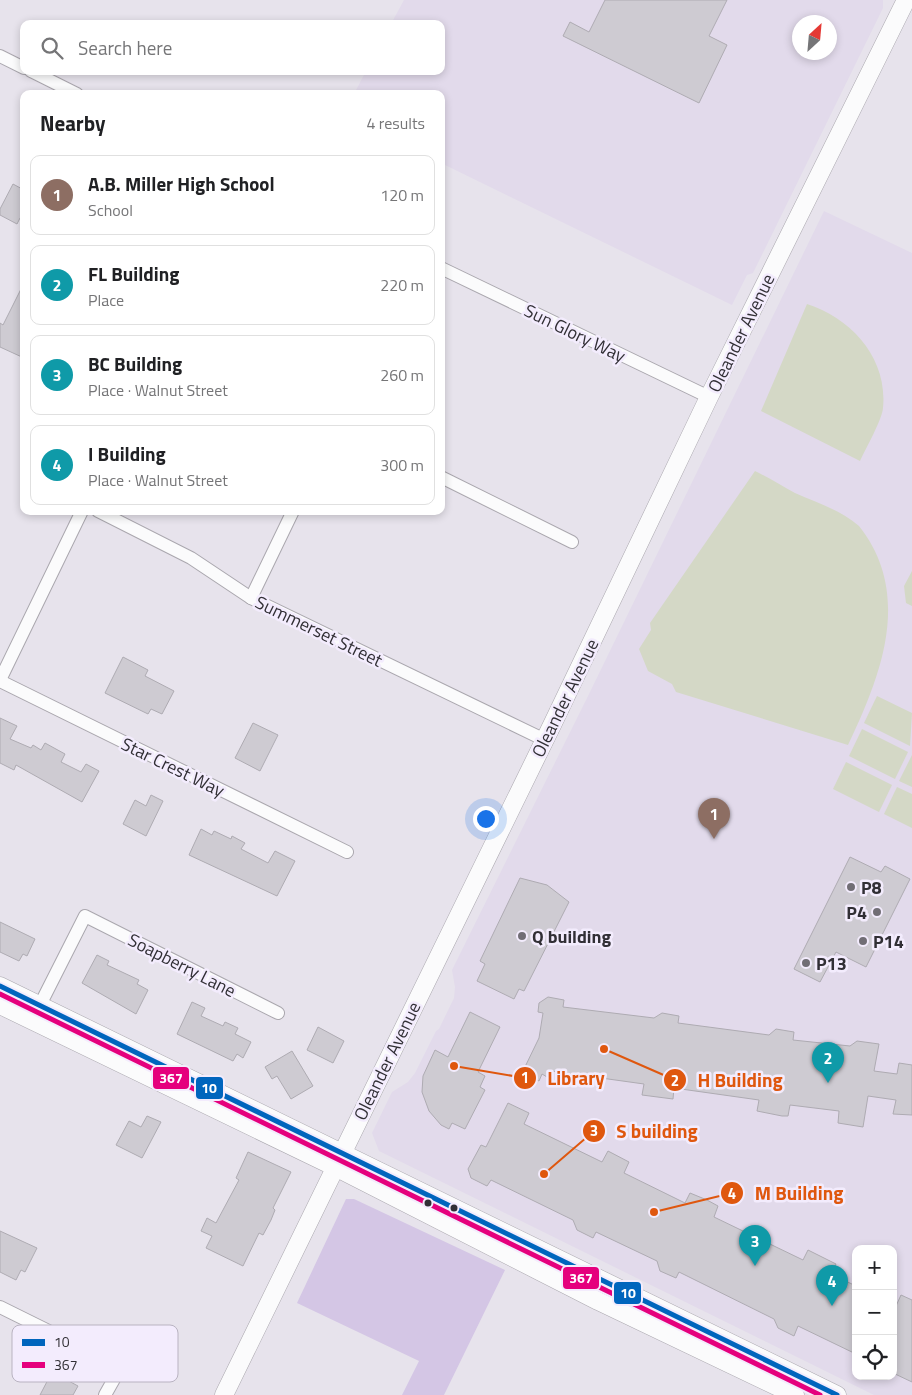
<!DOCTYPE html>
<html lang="en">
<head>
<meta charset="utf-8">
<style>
	body { margin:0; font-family:"Titillium Web",sans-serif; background:#f6f6f6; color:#202124 }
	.controls { position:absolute; right:15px; bottom:15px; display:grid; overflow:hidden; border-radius:10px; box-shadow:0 2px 8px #0003 }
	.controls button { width:45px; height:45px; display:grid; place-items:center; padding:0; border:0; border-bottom:1px solid #e0e0e0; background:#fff; color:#202124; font:25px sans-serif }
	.compass { position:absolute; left:792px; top:15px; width:45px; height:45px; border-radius:50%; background:#fff; box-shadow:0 2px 8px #0003; rotate:26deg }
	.you { position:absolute; left:485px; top:818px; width:18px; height:18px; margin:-12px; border:4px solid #fff; border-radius:50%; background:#1a73e8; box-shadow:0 0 0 8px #1a73e833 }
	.badge { display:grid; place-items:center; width:32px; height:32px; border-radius:50%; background:#716e75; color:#fff; font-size:16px; font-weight:700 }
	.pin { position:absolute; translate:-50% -41px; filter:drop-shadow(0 1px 2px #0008) }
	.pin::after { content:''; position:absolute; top:26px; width:18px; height:15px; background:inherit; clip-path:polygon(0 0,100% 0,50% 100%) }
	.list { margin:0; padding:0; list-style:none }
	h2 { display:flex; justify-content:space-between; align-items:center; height:65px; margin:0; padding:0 20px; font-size:21px }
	h2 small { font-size:16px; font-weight:400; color:#757577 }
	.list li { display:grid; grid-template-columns:32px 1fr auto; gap:15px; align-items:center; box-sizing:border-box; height:80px; margin:0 10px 10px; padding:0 10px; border:1px solid #e0e0e0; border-radius:10px }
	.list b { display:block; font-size:19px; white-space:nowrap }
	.list p { margin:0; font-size:16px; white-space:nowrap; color:#757577 }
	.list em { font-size:16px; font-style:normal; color:#757577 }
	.icon { flex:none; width:28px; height:28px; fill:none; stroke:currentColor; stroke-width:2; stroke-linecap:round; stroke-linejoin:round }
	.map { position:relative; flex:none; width:912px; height:1395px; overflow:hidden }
	.search { position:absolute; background:#fff; box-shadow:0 2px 8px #0003; left:20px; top:20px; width:425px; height:55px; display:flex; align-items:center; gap:12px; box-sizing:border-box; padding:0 18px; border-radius:10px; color:#757577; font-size:19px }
	.panel { position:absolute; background:#fff; box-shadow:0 2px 8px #0003; left:20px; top:90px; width:425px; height:425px; border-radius:10px }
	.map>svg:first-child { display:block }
	.built { fill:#e2daeb; fill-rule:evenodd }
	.green { fill:#d4d8c6 }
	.water { fill:#d4c6e5 }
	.building { fill:#cecbd2; stroke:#aeabb2 }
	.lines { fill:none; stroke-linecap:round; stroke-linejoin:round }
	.street-casing { stroke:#aaa7ae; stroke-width:14 }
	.secondary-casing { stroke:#aaa7ae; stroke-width:19 }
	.street { stroke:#fbfbfc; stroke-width:12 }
	.secondary { stroke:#fbfbfc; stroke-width:18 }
	.bus-1-casing { stroke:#f3ecfd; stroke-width:9 }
	.bus-2-casing { stroke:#f3ecfd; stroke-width:9 }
	.bus-1 { stroke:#0065bd; stroke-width:5 }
	.bus-2 { stroke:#e5007d; stroke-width:5 }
	.poi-dot { fill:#716e75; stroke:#f3ecfd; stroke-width:2 }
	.bus-dot { fill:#312f35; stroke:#f3ecfd; stroke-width:2 }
	.labels { text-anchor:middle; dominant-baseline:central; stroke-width:5; stroke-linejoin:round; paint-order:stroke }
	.street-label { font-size:18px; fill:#312f35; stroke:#f3ecfd }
	.poi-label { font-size:18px; font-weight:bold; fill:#312f35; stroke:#f3ecfd; text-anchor:start }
	.key { fill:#f3ecfd; stroke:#b9b3c1; stroke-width:1 }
	.key-label { font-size:14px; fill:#312f35 }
	.leader { fill:none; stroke:#df570e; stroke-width:2 }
	.callout-dot { fill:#df570e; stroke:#f3ecfd; stroke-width:2 }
	.mark-label { font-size:15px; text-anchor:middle; font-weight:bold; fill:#fff }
	.callout-label { font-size:19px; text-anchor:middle; font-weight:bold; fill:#df570e; stroke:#f3ecfd; stroke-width:5; stroke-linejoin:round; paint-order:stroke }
	.line-badge { stroke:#f3ecfd; stroke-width:2 }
	.badge-label { font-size:14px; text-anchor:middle; font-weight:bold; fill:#fff }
</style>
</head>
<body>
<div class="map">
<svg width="912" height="1395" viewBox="0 0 912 1395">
	<rect width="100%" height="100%" fill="#e7e3ec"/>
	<g class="built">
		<path d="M404,0H883V8L753,273L747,275L732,305L441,163V94H354L366,71H441V24H391ZM800,22H830V52H800Z"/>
		<path d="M824,211L912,253V1395H874L379,1151L372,1133L392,1092L408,1082L415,1073L436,1031L439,1029L454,998L455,987L452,970L589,694ZM856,1249H893V1376H856Z"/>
	</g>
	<g class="green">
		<path d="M807,304C851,318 888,358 883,408C882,420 866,448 860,461L761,411Z"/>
		<path d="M755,471C769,478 782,486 795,493C817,503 841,510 859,526C912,593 883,672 848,745L676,692L672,684L648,671L639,649L651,630L650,623Z"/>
		<polygon points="912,571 912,606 906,603 904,586"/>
		<polygon points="877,696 912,713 910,746 864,723"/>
		<polygon points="862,729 908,752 895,779 849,756"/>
		<polygon points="912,755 912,787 899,781"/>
		<polygon points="846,762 892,785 879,812 833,789"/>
		<polygon points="897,787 912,794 912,828 884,814"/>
	</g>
	<polygon class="water" points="346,1199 354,1199 505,1270 444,1395 402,1395 419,1361 297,1303"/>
	<g class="building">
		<polygon points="605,0 727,0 709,36 727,45 699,103 563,36 570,22 589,32"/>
		<polygon points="13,184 24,190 24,220 20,218 17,224 0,215 0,209"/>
		<polygon points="24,283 24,358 0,347 0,323 3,325"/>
		<polygon points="123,657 148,670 145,676 174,691 162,714 151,709 148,714 105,693"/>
		<polygon points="0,718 17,726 10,739 31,748 33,745 41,750 45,743 65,754 61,762 81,772 86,764 99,771 82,802 16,765 14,770 0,763"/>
		<polygon points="253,723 278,735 260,771 235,758"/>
		<polygon points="151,795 163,801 146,836 123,824 135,800 146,806"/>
		<polygon points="201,829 212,835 214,831 231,839 232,836 245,843 241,849 268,863 275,851 295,861 277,896 189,855"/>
		<polygon points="850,857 881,872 885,866 910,879 866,967 836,952 820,982 794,969"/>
		<polygon points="520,878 547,885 569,902 524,991 519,989 514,999 477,981 485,964 480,961"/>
		<polygon points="0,922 35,939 27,956 23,954 19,961 0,952"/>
		<polygon points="97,955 109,961 107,965 139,980 137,984 148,990 136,1014 82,983"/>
		<polygon points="548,997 564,1000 563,1007 654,1018 662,1013 679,1016 678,1023 769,1035 776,1029 794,1032 793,1040 850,1046 857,1041 879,1044 874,1071 897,1074 899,1063 912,1065 912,1115 893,1114 896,1100 868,1096 863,1127 838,1123 839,1111 790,1105 788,1116 782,1116 757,1111 759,1100 674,1088 673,1099 642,1095 644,1084 551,1071 547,1077 542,1074 539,1081 522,1073 539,1038 543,1013 538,1012 539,1003"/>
		<polygon points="192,1002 205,1008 201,1016 223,1026 225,1022 238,1028 235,1034 251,1042 243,1058 237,1054 233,1061 177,1034"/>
		<polygon points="470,1012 500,1027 478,1072 485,1076 480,1087 485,1090 465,1129 452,1123 449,1129 441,1125 429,1111 422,1092 423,1076 435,1050 448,1057"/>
		<polygon points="318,1027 344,1041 333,1063 307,1050"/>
		<polygon points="292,1051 313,1086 291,1099 277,1076 272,1079 265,1067"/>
		<polygon points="508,1103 529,1113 524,1124 602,1162 608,1151 629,1162 624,1173 685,1203 690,1193 707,1200 718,1206 714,1217 803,1260 808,1250 836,1264 831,1274 856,1286 856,1354 798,1326 794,1336 778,1328 774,1319 679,1272 676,1278 660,1271 657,1261 596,1232 593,1238 577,1230 573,1220 491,1180 487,1186 471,1178 468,1169 481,1145 486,1147"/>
		<polygon points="147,1116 161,1122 142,1158 116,1145 129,1121 141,1127"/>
		<polygon points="248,1152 291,1172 273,1208 275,1210 271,1220 263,1235 259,1233 243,1266 206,1248 212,1236 201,1231 207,1218 216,1223 239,1180 236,1178"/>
		<polygon points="0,1231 37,1248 25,1272 21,1270 16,1280 0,1272"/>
		<polygon points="901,1295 912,1300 912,1382 893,1373 893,1304 896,1306"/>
		<polygon points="52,1372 78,1386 73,1395 40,1395"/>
	</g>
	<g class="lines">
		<g class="street-casing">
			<g id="street">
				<polyline points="0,56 24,68"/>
				<polyline points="31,71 77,94"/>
				<polyline points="441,268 709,397"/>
				<polyline points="441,477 572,542"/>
				<polyline points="98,511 191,558 251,598 545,740"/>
				<polyline points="251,598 293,511"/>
				<polyline points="0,680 82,511"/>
				<polyline points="0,681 347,852"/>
				<polyline points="40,1005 85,916 278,1013"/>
				<polyline points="0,1307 101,1357 112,1366 114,1379 105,1395"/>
			</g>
		</g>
		<g class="secondary-casing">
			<g id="secondary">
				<polyline points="0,986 837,1395"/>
				<polyline points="0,1005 335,1167 598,1301 795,1395"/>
				<polyline points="224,1395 553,723 709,397 906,0"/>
			</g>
		</g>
		<use href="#street" class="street"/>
		<use href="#secondary" class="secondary"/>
		<g class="bus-1-casing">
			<polyline id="bus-1" points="0,986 837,1395"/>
		</g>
		<g class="bus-2-casing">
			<polyline id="bus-2" points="0,994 820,1395"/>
		</g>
		<use href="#bus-1" class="bus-1"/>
		<use href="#bus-2" class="bus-2"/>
	</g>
	<g class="poi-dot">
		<circle cx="851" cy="887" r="5"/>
		<circle cx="877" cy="912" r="5"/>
		<circle cx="522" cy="936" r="5"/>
		<circle cx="863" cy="941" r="5"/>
		<circle cx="806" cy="963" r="5"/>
	</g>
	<g class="bus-dot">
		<circle cx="428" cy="1203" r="4.5"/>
		<circle cx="454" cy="1208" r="4.5"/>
	</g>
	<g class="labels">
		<g class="street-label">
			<text transform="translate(575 333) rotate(26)">Sun Glory Way</text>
			<text transform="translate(741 333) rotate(-64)">Oleander Avenue</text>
			<text transform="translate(319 631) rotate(26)">Summerset Street</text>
			<text transform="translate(565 698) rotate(-64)">Oleander Avenue</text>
			<text transform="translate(173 767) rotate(26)">Star Crest Way</text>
			<text transform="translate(182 965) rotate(27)">Soapberry Lane</text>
			<text transform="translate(387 1061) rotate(-64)">Oleander Avenue</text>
		</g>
		<g class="poi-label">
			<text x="861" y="887">P8</text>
			<text x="867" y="912" text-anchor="end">P4</text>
			<text x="532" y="936">Q building</text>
			<text x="873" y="941">P14</text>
			<text x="816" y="963">P13</text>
		</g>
	</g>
	<rect x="12" y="1325" width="166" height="57" rx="8" class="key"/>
	<rect x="22" y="1339" width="23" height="7" fill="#0065bd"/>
	<rect x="22" y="1362" width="23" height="6" fill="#e5007d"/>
	<g class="key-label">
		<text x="54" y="1347">10</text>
		<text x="54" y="1370">367</text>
	</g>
	<path class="leader" d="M454 1066L525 1078M604 1049L675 1080M544 1174L594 1131M654 1212L732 1193"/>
	<g class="callout-dot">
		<circle cx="454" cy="1066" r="5"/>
		<circle cx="604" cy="1049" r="5"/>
		<circle cx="544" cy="1174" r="5"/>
		<circle cx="654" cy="1212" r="5"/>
		<circle cx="525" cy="1078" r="12"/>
		<circle cx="675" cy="1080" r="12"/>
		<circle cx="594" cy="1131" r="12"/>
		<circle cx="732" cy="1193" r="12"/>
	</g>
	<g class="mark-label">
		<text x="525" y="1083">1</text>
		<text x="675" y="1086">2</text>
		<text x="594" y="1136">3</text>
		<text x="732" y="1199">4</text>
	</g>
	<g class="callout-label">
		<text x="576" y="1085">Library</text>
		<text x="740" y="1087">H Building</text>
		<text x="657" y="1138">S building</text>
		<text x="799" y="1200">M Building</text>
	</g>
	<g class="line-badge">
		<rect x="152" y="1066" width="38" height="24" rx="5" fill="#e5007d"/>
		<rect x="195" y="1076" width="29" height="24" rx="5" fill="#0065bd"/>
		<rect x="562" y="1266" width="38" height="24" rx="5" fill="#e5007d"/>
		<rect x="613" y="1281" width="29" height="24" rx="5" fill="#0065bd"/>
	</g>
	<g class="badge-label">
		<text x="171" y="1083">367</text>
		<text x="209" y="1093">10</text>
		<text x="581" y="1283">367</text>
		<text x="628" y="1298">10</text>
	</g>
</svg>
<div class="controls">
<button>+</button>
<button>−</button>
<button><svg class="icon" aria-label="locate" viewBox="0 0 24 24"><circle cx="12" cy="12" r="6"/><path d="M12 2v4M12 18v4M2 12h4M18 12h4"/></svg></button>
</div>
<svg class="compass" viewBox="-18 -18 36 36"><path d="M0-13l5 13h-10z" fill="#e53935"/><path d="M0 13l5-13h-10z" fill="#757577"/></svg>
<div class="you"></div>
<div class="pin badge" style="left:714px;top:839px;background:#8d6e63">1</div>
<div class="pin badge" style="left:828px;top:1083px;background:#0f9aa8">2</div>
<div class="pin badge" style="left:755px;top:1266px;background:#0f9aa8">3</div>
<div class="pin badge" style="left:832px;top:1306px;background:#0f9aa8">4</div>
<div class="search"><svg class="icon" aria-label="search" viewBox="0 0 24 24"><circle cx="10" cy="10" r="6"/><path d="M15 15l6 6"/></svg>Search here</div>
<section class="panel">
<h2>Nearby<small>4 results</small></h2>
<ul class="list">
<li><span class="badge" style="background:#8d6e63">1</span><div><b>A.B. Miller High School</b><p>School</p></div><em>120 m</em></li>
<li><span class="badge" style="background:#0f9aa8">2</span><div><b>FL Building</b><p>Place</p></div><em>220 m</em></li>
<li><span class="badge" style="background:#0f9aa8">3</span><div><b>BC Building</b><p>Place · Walnut Street</p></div><em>260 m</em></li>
<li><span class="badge" style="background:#0f9aa8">4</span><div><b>I Building</b><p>Place · Walnut Street</p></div><em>300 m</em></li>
</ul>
</section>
</div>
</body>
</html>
